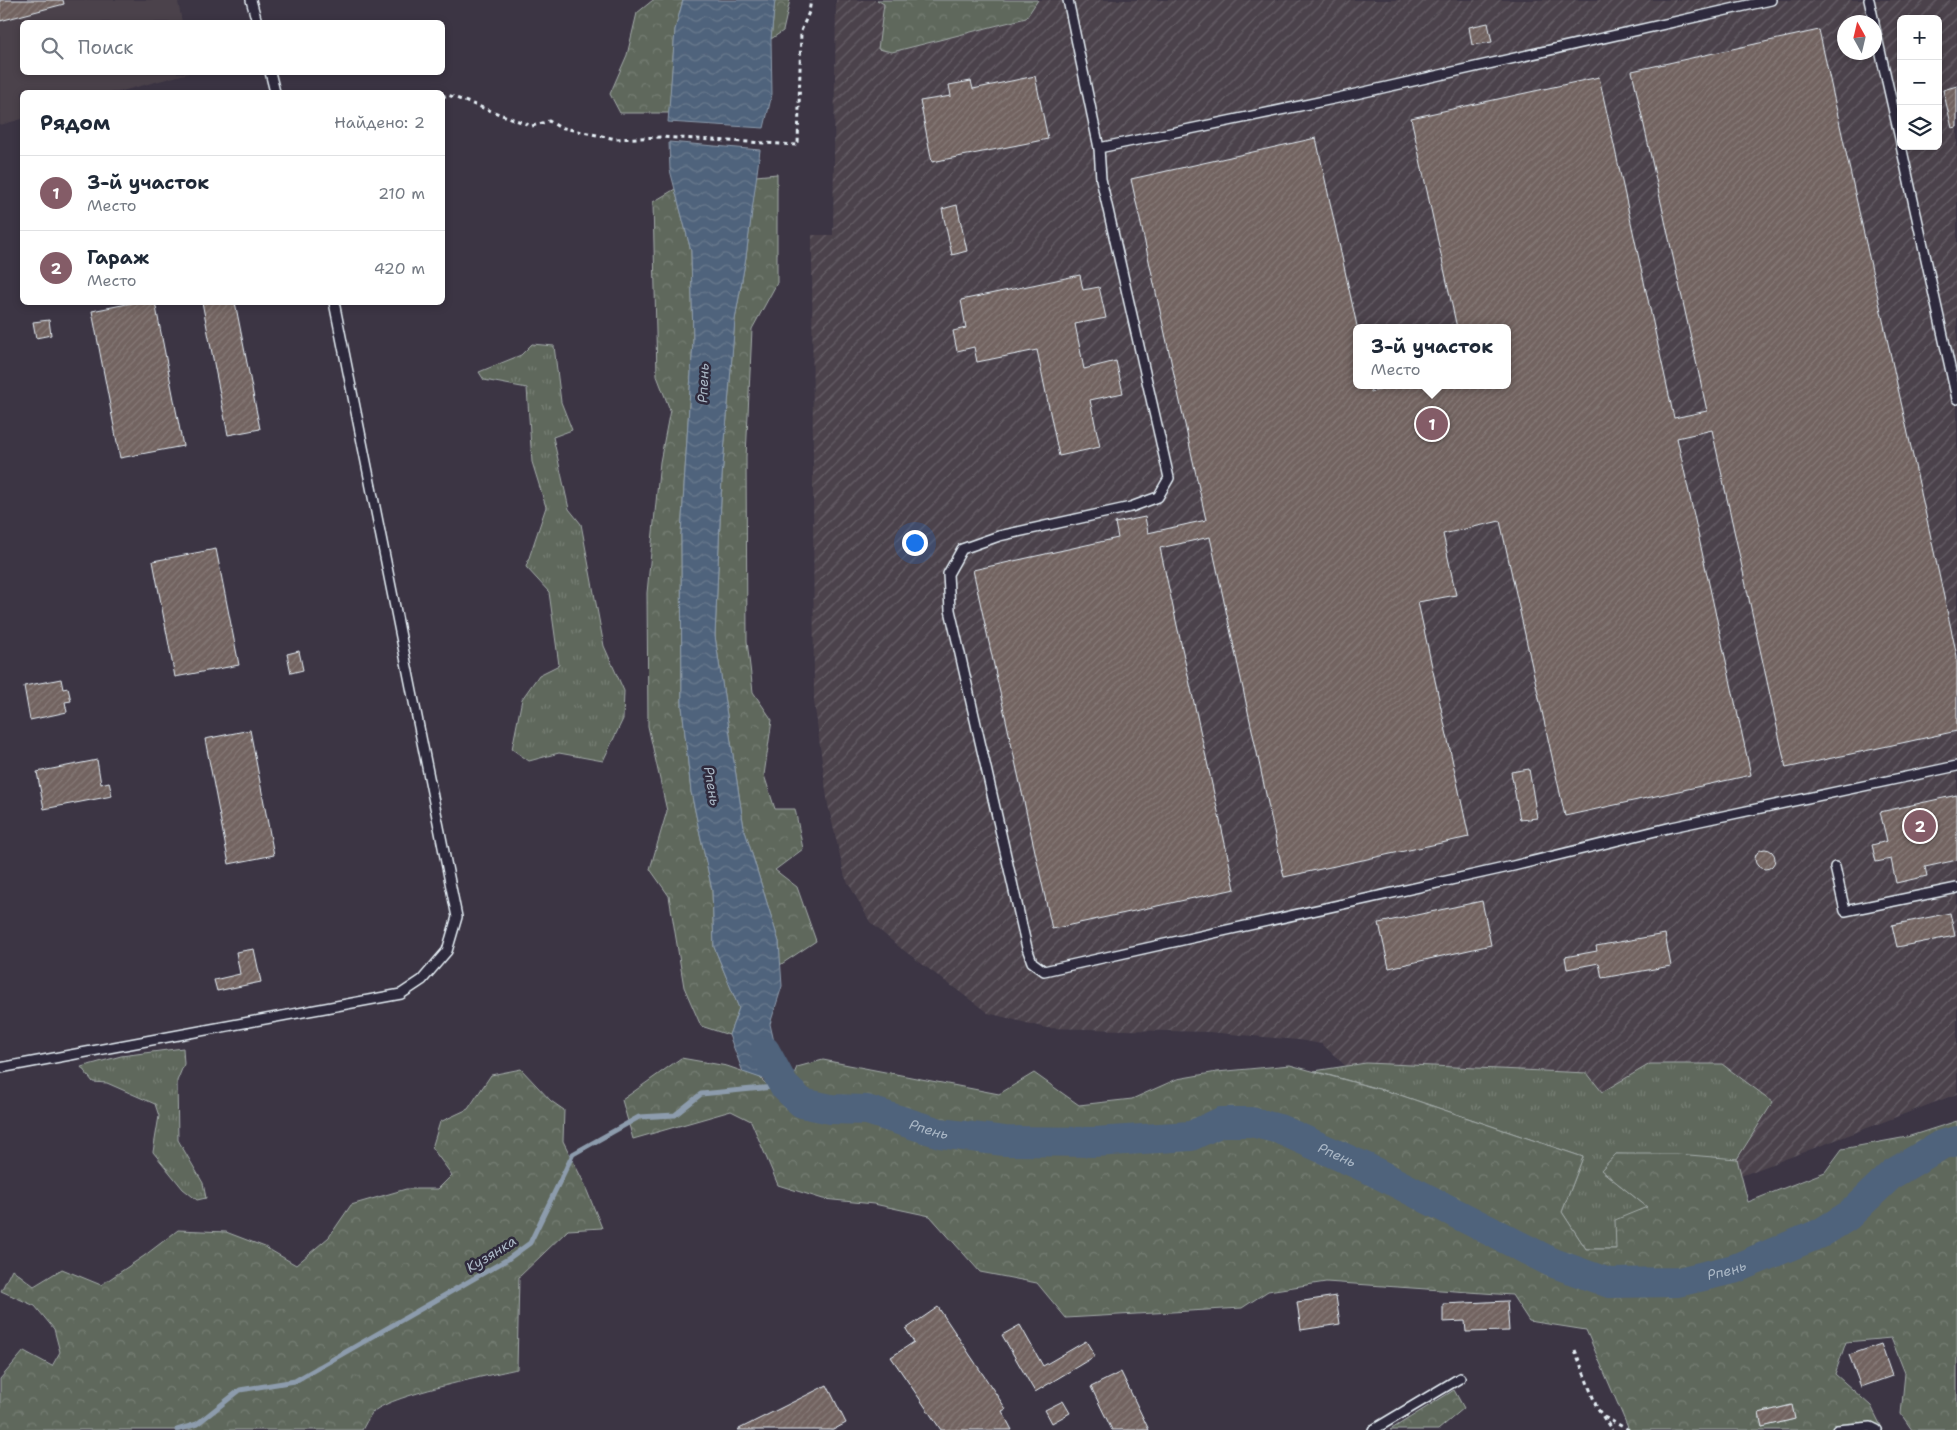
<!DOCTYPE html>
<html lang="ru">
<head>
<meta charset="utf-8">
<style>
	body { margin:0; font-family:"Shantell Sans",sans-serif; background:#f2f2f3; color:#1f2937 }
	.controls { position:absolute; right:15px; top:15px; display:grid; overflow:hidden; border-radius:8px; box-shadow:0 2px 8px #0003 }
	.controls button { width:45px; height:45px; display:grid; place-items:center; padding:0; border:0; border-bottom:1px solid #e0e1e3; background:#fff; color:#1f2937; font:25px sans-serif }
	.compass { position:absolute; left:1837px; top:15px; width:45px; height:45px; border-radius:50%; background:#fff; box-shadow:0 2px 8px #0003; rotate:352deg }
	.you { position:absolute; left:914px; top:542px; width:18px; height:18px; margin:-12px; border:4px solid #fff; border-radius:50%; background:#1a73e8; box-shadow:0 0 0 8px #1a73e833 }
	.badge { display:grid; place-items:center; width:32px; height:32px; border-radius:50%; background:#845c67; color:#fff; font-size:16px; font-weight:700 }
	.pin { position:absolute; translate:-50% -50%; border:2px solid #fff; box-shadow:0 1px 5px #0006 }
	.popup { position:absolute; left:1353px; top:324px; width:158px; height:65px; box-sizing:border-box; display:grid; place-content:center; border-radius:8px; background:#fff; filter:drop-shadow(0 1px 4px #0005); font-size:16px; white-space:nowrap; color:#747a83 }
	.popup b { font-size:19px; color:#1f2937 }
	.popup::after { content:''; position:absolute; left:50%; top:100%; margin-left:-10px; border:10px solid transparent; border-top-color:#fff }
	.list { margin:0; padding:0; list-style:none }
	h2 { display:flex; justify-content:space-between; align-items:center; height:65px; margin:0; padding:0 20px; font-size:21px }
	h2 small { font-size:16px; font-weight:400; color:#747a83 }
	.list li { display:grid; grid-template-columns:32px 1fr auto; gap:15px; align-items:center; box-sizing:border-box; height:75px; padding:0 20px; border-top:1px solid #e0e1e3 }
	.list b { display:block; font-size:19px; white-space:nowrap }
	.list p { margin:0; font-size:16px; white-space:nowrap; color:#747a83 }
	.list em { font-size:16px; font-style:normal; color:#747a83 }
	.icon { flex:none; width:28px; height:28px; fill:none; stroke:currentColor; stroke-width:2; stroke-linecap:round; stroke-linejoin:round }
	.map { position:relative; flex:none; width:1957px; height:1430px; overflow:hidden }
	.search { position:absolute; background:#fff; box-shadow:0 2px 8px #0003; left:20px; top:20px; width:425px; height:55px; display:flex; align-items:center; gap:12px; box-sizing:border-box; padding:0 18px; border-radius:8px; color:#747a83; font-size:19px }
	.panel { position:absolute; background:#fff; box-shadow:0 2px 8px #0003; left:20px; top:90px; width:425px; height:215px; border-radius:8px }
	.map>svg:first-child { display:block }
	.built { fill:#4c434c }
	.industrial { fill:url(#industrial-furrows); fill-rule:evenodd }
	.grass { fill:url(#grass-tufts); stroke:#a4acaa }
	.forest { fill:url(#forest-crowns); stroke:#a4acaa; fill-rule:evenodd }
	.water { fill:url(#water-waves); stroke:#8d9cad }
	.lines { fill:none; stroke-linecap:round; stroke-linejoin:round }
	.stream { stroke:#8d9cad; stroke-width:5 }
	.river { stroke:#50637b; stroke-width:30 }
	.building { fill:url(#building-hatch); stroke:#e8f1f8 }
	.lane-casing { stroke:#e8f1f8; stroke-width:12 }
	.path { stroke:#e8f1f8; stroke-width:3; stroke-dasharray:4 4; stroke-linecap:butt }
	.lane { stroke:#2f2a3d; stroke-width:9 }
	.labels { text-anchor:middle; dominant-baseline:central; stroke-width:5; stroke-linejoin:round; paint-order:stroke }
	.water-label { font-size:14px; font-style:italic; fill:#abb8c6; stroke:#2f2a3d }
</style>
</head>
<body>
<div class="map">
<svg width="1957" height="1430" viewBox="0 0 1957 1430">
	<defs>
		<pattern id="industrial-furrows" width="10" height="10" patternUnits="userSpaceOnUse" patternTransform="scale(1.25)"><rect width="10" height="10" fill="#4c434c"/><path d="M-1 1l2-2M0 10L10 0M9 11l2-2" fill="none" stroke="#665f67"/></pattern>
		<pattern id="grass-tufts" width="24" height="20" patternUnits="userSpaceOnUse" patternTransform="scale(1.25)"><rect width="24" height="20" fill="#5f685c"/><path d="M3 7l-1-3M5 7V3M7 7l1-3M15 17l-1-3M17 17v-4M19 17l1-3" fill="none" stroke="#767e74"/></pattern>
		<pattern id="forest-crowns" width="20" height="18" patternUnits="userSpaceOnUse" patternTransform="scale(1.25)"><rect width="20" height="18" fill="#5f685c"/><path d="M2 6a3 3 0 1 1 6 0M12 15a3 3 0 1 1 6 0" fill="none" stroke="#767e74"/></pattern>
		<pattern id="water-waves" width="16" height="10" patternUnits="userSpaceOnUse" patternTransform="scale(1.25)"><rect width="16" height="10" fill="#50637b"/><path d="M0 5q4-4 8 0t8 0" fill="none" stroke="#697a8e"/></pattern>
		<pattern id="building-hatch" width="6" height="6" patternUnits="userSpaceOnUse" patternTransform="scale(1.25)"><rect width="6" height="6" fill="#726360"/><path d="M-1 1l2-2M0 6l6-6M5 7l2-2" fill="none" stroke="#867a78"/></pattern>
	</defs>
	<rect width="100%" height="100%" fill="#3c3544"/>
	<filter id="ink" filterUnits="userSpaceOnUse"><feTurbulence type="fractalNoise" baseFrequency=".02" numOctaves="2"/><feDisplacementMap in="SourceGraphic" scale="10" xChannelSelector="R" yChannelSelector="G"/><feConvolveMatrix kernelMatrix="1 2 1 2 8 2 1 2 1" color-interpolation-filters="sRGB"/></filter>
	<g filter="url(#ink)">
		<polygon class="built" points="0,0 186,0 178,2 182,22 22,22 22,72 189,73 118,92 22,92 22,119 0,125"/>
		<path class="industrial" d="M836,0H1957V1094L1722,1183L1407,1123L1322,1044L1299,1040L1209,1032L1046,1028L988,1013L898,946L870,922L845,877L828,805L814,701L812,235H833ZM1901,19H1938V146H1901ZM1844,22H1874V52H1844ZM1357,328H1507V385H1357Z"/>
		<g class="grass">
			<polygon points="532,344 554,346 561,402 572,430 553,437 569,509 581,524 604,646 624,691 623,719 603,761 559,753 529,761 512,749 522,699 539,675 559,665 549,592 526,567 546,507 532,462 527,388 484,380 479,372 521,355"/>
			<polygon points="183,1048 184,1064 177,1081 178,1140 203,1183 206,1198 197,1200 183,1189 153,1152 159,1116 155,1104 107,1083 93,1082 81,1067 121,1056"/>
			<polygon points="1366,1063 1587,1073 1602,1092 1650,1064 1722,1064 1773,1102 1737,1159 1616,1154 1601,1170 1647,1207 1616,1249 1586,1249 1562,1212 1583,1157 1397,1094 1314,1071"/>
		</g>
		<g class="forest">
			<polygon points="653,0 683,0 675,30 669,113 620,113 610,94 627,55 637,13"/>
			<polygon points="775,0 790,0 783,31 771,39"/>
			<polygon points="877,0 1038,0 1026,18 892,52 878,49 884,4"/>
			<polygon points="777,174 777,283 752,329 746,457 747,641 753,692 772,720 764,775 775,809 795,809 803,849 775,870 797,887 816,941 780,965 779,942 744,828 715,636 722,477 735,320 746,257 756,176"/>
			<polygon points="675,189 691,251 693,341 681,535 682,706 691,792 712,890 714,947 739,1008 729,1035 701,1026 684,987 669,896 650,869 667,811 648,726 647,593 660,462 670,410 657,376 653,202"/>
			<path d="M681,1058L727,1066L759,1077L783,1100L797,1067L823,1060L999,1094L1034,1073L1079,1105L1132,1099L1177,1079L1217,1072L1290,1065L1397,1094L1583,1157L1562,1212L1586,1249H1616L1615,1220L1647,1207L1601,1170L1616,1154H1677L1737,1159L1748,1202L1825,1172L1842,1149L1907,1137L1957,1121V1430H1912L1901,1414L1905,1373L1891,1338L1846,1342L1835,1374L1871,1406L1883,1430H1629L1586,1330L1529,1321L1512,1295L1326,1282L1268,1291L1242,1308L1066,1318L1037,1283L980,1272L930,1216L874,1204L823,1199L778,1185L751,1121L731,1111L633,1139L622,1100ZM1791,1405L1795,1419L1762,1427L1759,1413Z"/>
			<path d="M521,1069L551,1101L564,1110L563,1141L583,1181L602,1228L568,1230L519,1277L517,1369C490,1375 387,1396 372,1413C368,1418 365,1425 362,1430H0V1379L24,1351L52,1366L60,1352L54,1329L35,1306L1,1291L12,1269L34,1286L62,1269L101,1285L144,1256L178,1230L226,1232L265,1247L296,1265L329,1237L351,1205L406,1189H438L452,1175L432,1148L440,1122L468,1109L491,1075Z"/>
			<polygon points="1454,1390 1464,1408 1438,1430 1390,1430"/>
		</g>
		<g class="water">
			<polygon points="683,0 775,0 771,39 772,94 764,128 668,122 675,30"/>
			<polygon points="669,142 760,150 746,257 735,320 722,477 715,636 744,828 779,942 782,986 770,1024 784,1086 743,1072 729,1035 739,1008 714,947 712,890 691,792 682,706 681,535 693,341 691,251 670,170"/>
		</g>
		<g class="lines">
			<polyline class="stream" points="177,1430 197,1424 240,1390 295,1381 508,1259 530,1243 573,1154 639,1117 675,1115 701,1094 784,1086"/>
			<path class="river" id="s1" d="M765,1051L784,1086L802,1103L831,1109L867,1110L940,1133L1004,1141L1094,1142L1191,1136L1221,1122H1251L1279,1129L1369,1169L1551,1262L1609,1283L1678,1282L1734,1269L1821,1233L1848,1216L1892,1174L1941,1145L1957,1141"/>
		</g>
		<g class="building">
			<polygon points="0,0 63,0 64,4 0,21"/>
			<polygon points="1488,23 1492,42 1472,45 1469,27"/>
			<polygon points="1819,30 1957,656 1957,731 1786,768 1712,430 1677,438 1751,775 1565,816 1500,521 1443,534 1456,595 1418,602 1469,837 1284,877 1210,537 1160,548 1235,889 1052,929 973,570 1118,538 1115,523 1145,517 1148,533 1206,520 1131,179 1316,138 1357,326 1357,385 1370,385 1371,392 1401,385 1507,385 1507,328 1457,328 1411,118 1599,77 1674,418 1707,411 1632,71"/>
			<polygon points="1035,76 1048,139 932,162 920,101 951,96 949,85 971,81 973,89"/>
			<polygon points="1957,86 1957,127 1952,128 1943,90"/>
			<polygon points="957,205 967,251 952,255 942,209"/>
			<polygon points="1080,275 1083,290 1099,287 1106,318 1075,324 1084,369 1116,361 1123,393 1090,400 1100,447 1059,456 1037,350 977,362 974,347 957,351 953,331 966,328 961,300"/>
			<polygon points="137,302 155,302 183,446 120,458 92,311"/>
			<polygon points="202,302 235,302 260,429 228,435"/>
			<polygon points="49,320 51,335 36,338 33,322"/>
			<polygon points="216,549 239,665 175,677 153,561"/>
			<polygon points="299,651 303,670 291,673 287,654"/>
			<polygon points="61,679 63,689 68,688 71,701 65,702 67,712 30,720 24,686"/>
			<polygon points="250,730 274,855 229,864 205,739"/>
			<polygon points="97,760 101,784 109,782 112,796 44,809 37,772"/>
			<polygon points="1529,769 1537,818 1520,820 1511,772"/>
			<polygon points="1957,795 1957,860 1925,867 1927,876 1896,883 1891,859 1876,862 1872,845 1887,841 1880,812"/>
			<circle cx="1765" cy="859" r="10"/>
			<polygon points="1482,901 1491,945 1389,968 1379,923"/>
			<polygon points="1950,913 1955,936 1897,947 1892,925"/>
			<polygon points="1665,934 1671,966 1602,978 1599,963 1567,969 1565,957 1597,951 1596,946"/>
			<polygon points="254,949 261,982 217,991 214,980 240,974 236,952"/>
			<polygon points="1336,1296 1340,1324 1301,1330 1297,1302"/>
			<polygon points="1507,1301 1509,1331 1466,1332 1465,1321 1443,1322 1443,1304"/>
			<polygon points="938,1307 1006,1409 1002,1411 1012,1430 941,1430 891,1357 914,1342 906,1329"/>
			<polygon points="1020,1325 1043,1366 1086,1341 1095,1356 1035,1392 1002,1335"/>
			<polygon points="1881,1344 1892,1376 1861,1387 1849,1355"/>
			<polygon points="1121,1372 1149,1430 1112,1430 1091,1387"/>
			<polygon points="827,1385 846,1423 833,1430 737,1430"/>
			<polygon points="1063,1401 1070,1413 1052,1423 1045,1410"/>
			<polygon points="1792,1405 1795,1419 1762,1427 1759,1413"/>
		</g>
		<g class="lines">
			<g class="lane-casing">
				<g id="lane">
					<polyline points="251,0 257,22"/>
					<polyline points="1068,0 1099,148 1101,179 1169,478 1158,497 1131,507 999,536 962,549 948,574 950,610 1027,948 1032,962 1044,971 1513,866 1672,827 1957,766"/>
					<polyline points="1869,0 1874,22"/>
					<polyline points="1874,24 1901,143"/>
					<polyline points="270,72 275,92"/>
					<polyline points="1901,146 1957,399"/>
					<polyline points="1099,148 1338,98 1771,0"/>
					<polyline points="1835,867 1845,911 1957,888"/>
					<polyline points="0,1068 401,994 422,980 447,951 457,917 334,302"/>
					<polyline points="1373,1430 1460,1378"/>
					<polyline points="1837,1430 1871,1427 1877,1430"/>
				</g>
			</g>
			<g class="path">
				<polyline points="442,97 448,95 532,126 549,121 559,127 616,139 661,137 798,145 801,31 809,12 811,0"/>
				<polyline points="1575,1350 1597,1408 1612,1430"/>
				<polyline points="1604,1417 1629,1430"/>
			</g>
			<use href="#lane" class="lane"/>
		</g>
	</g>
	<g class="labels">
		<g class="water-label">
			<text transform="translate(703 383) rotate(-88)">Рпень</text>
			<text transform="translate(712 786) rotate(80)">Рпень</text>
			<text stroke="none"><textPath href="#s1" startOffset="195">Рпень</textPath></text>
			<text stroke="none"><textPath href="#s1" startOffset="614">Рпень</textPath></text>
			<text transform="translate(491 1254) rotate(-32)">Кузянка</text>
			<text stroke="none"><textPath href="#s1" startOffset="1034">Рпень</textPath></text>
		</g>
	</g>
</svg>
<div class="controls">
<button>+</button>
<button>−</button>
<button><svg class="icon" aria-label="layers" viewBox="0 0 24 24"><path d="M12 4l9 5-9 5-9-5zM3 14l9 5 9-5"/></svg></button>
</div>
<svg class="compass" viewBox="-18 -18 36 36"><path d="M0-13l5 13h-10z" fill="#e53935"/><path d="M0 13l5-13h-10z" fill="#747a83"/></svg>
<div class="you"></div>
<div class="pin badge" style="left:1432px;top:424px">1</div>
<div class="popup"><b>3-й участок</b>Место</div>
<div class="pin badge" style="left:1920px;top:826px">2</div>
<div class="search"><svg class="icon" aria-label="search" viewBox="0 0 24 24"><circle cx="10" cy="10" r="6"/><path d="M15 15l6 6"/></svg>Поиск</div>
<section class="panel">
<h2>Рядом<small>Найдено: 2</small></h2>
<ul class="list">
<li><span class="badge">1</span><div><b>3-й участок</b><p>Место</p></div><em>210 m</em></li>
<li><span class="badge">2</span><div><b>Гараж</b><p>Место</p></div><em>420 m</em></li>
</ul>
</section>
</div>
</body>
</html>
